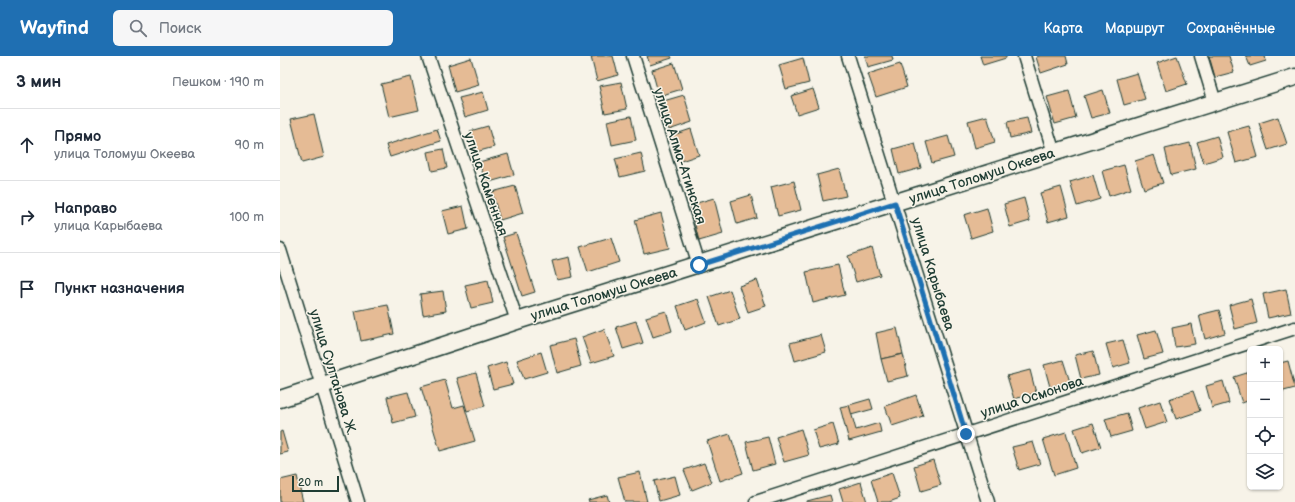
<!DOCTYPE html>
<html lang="ru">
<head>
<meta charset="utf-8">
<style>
	body { margin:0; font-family:"Balsamiq Sans",sans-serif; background:#f6f6f7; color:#1f2937 }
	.controls { position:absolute; right:12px; bottom:12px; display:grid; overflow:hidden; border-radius:6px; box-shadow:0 1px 3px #0004 }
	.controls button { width:36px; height:36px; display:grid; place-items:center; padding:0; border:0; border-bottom:1px solid #e0e1e3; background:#fff; color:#1f2937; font:20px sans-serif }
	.scale { position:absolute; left:12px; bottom:10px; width:47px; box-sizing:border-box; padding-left:4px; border:2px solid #1f3d34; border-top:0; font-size:11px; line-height:14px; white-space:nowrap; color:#1f3d34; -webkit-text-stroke:3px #f7f3e8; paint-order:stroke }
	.stop { position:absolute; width:12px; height:12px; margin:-9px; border:3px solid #1f6fb2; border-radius:50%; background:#fff }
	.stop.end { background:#1f6fb2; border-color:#fff; box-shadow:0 1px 4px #0008 }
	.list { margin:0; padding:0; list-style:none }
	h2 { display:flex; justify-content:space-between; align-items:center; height:52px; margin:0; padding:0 16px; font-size:17px }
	h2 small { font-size:13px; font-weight:400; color:#747a83 }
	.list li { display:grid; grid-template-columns:26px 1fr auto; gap:12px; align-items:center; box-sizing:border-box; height:72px; padding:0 16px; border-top:1px solid #e0e1e3 }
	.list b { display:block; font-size:15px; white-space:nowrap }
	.list p { margin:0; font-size:13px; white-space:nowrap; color:#747a83 }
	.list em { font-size:13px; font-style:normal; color:#747a83 }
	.icon { flex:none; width:22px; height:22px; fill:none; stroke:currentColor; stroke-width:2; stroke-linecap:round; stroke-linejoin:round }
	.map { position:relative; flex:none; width:1015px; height:446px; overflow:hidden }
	header { display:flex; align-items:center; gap:24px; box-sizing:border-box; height:56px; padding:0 20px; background:#1f6fb2; color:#fff }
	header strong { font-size:19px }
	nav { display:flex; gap:22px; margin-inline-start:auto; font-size:14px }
	.search { width:280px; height:36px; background:#f6f6f7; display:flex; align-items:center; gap:10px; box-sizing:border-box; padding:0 14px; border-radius:6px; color:#747a83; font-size:15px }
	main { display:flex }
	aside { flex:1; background:#fff }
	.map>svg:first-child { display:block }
	.building { fill:#e5bb95; stroke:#1f3d34 }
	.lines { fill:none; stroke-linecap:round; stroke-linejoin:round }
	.minor-casing { stroke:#1f3d34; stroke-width:15 }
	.tertiary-casing { stroke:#1f3d34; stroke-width:19 }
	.minor { stroke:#f7f3e8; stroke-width:12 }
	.tertiary { stroke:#f7f3e8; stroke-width:16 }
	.route { stroke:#1f6fb2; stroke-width:5 }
	.labels { text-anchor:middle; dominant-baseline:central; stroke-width:3; stroke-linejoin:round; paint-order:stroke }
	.street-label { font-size:14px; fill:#1f3d34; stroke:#f7f3e8 }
</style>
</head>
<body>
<header>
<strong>Wayfind</strong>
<div class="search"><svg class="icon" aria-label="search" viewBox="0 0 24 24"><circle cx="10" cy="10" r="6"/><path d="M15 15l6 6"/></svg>Поиск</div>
<nav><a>Карта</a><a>Маршрут</a><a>Сохранённые</a></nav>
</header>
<main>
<aside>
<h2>3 мин<small>Пешком · 190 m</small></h2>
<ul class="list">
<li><svg class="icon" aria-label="ahead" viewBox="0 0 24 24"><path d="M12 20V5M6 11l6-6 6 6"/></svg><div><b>Прямо</b><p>улица Толомуш Океева</p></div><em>90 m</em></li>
<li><svg class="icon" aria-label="right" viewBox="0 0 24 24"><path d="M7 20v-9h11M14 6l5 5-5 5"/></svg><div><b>Направо</b><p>улица Карыбаева</p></div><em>100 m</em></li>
<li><svg class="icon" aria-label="arrive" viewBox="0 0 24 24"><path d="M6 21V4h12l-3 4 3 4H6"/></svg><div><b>Пункт назначения</b></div></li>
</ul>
</aside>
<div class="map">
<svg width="1015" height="446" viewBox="0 0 1015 446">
	<rect width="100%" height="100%" fill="#f7f3e8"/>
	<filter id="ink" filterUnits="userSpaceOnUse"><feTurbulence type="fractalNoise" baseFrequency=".025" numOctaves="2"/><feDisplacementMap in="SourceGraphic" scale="8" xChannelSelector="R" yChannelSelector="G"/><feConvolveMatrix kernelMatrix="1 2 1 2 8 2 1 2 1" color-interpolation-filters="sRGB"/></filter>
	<g filter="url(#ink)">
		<g class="building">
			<polygon points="316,0 333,0 338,19 317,25 311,1"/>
			<polygon points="367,0 391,0 392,2 370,9"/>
			<polygon points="585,0 612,0 613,4 588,11"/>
			<polygon points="700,0 726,0 726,2 703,9"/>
			<polygon points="760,0 786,0 788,8 761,17 756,1"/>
			<polygon points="897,0 907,28 886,35 877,7"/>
			<polygon points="929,0 949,0 954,16 935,21"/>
			<polygon points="966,0 985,0 986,5 970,10"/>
			<polygon points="191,2 199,29 175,36 168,9"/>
			<polygon points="523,2 529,27 506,33 499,9"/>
			<polygon points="394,7 402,33 379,40 372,14"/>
			<polygon points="620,8 627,31 596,41 588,18"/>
			<polygon points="857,17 865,43 844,49 837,23"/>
			<polygon points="131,21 139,54 109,61 101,28"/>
			<polygon points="341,26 347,53 325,57 319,30"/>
			<polygon points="533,33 539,51 517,58 511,40"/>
			<polygon points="823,34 830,57 811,62 804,40"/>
			<polygon points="789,35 796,62 775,68 767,41"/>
			<polygon points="203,36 208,54 185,61 179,42"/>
			<polygon points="404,39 412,66 389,74 380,46"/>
			<polygon points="34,58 44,101 22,107 11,63"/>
			<polygon points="351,60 356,84 332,89 327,65"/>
			<polygon points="707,60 715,86 695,92 688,65"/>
			<polygon points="998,61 1007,88 988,94 979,67"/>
			<polygon points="747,62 751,77 730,82 727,66"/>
			<polygon points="208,70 214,91 196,96 190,75"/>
			<polygon points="969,70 978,101 956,107 947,76"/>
			<polygon points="157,73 161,85 110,101 106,89"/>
			<polygon points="411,73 419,99 398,106 390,80"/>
			<polygon points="668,80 674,101 652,107 646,86"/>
			<polygon points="937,80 943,101 924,107 917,86"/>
			<polygon points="635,87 641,112 619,118 613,93"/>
			<polygon points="910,87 916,113 891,119 885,93"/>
			<polygon points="163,93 167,112 152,115 148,96"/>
			<polygon points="361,97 365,115 340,121 335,103"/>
			<polygon points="228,98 234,119 206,127 199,106"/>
			<polygon points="874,99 883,127 864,133 855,105"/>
			<polygon points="844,109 851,133 829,140 822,115"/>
			<polygon points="559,113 566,140 543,145 537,119"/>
			<polygon points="813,119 820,143 797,150 790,126"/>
			<polygon points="514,125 521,154 498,160 491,131"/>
			<polygon points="235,130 243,157 220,164 212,136"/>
			<polygon points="781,131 789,160 768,166 760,137"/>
			<polygon points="471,139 477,162 457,168 451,145"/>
			<polygon points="434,142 443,178 419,185 410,149"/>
			<polygon points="744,142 750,165 730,171 724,148"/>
			<polygon points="183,150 188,173 168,178 162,155"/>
			<polygon points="707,152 713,175 691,182 684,159"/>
			<polygon points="381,157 390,192 364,198 355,164"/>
			<polygon points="236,177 255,236 242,240 223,181"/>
			<polygon points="331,182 339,206 308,216 300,191"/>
			<polygon points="592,192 600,219 576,226 568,200"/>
			<polygon points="289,201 293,221 277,224 272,205"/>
			<polygon points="558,209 565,239 533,247 526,216"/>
			<polygon points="208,224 213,247 191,252 185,229"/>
			<polygon points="477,224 486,250 468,256 459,230"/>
			<polygon points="1006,233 1011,257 988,262 983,238"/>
			<polygon points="450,234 460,263 439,270 429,241"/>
			<polygon points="163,235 166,255 143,259 140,238"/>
			<polygon points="418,243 426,266 405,274 397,250"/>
			<polygon points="971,243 977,267 955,273 949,249"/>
			<polygon points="108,249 114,278 81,285 75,255"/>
			<polygon points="939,254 945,277 925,283 919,259"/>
			<polygon points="386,255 392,275 373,281 366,261"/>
			<polygon points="356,265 363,287 343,293 336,271"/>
			<polygon points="911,268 915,288 895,291 892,272"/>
			<polygon points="617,272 623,298 601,303 596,277"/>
			<polygon points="324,273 334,300 311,307 302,281"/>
			<polygon points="876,274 883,298 864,303 857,279"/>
			<polygon points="541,279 546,296 515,305 510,287"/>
			<polygon points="294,283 301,310 277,317 270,289"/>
			<polygon points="843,284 850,307 833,312 826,288"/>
			<polygon points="813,295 819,319 801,323 795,299"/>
			<polygon points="261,296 267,316 244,323 237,304"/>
			<polygon points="623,298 628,320 607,325 601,303"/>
			<polygon points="783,304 790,326 770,331 764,309"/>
			<polygon points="1008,305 1015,332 1000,336 1000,307"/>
			<polygon points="226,306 233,328 213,333 207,312"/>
			<polygon points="750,314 756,337 734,343 727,320"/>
			<polygon points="970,316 970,344 962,347 954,321"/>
			<polygon points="196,317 205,350 187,355 177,322"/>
			<polygon points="165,324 173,352 184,349 195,385 160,395 141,331"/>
			<polygon points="943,325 949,347 932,352 926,330"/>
			<polygon points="913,335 920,355 896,363 889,343"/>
			<polygon points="128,336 135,361 113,367 107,341"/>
			<polygon points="636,339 643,360 612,370 605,350"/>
			<polygon points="590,343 593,353 571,359 569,349"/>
			<polygon points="880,345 887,366 865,373 858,352"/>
			<polygon points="569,349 576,374 599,367 601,376 569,385 560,351"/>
			<polygon points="847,357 852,375 831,381 825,363"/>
			<polygon points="813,367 821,391 802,397 794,373"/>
			<polygon points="553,368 559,388 539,393 533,374"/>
			<polygon points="521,373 529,399 504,406 496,381"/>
			<polygon points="2,375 8,396 0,398 0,376"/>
			<polygon points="786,376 796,412 774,419 763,383"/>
			<polygon points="450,378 463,417 440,425 427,385"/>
			<polygon points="488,381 495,408 473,414 466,386"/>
			<polygon points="753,386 760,408 739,414 732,391"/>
			<polygon points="653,404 661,429 641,435 634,410"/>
			<polygon points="424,407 432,426 412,434 404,414"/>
			<polygon points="360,416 367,446 345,446 338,421"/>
			<polygon points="612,417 620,442 609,446 598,446 591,424"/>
			<polygon points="17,420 23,446 0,446 0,424"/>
			<polygon points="395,420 400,439 379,445 374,425"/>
			<polygon points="581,426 587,446 563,446 559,433"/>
			<polygon points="327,439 329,446 309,446 308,444"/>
			<polygon points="550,439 552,446 527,446 527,445"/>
		</g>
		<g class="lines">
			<g class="minor-casing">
				<g id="minor">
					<polyline points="148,0 237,265"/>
					<polyline points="353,0 419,209"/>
					<polyline points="568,0 708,446"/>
					<polyline points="744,0 774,97"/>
					<polyline points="921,0 935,46"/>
					<polyline points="0,194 78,446"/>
					<polyline points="476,446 1015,272"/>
				</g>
			</g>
			<g class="tertiary-casing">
				<polyline id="tertiary" points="0,343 237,265 1015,21"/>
			</g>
			<use href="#minor" class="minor"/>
			<use href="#tertiary" class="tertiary"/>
		</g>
	</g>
	<g class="lines" filter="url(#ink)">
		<polyline class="route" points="419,209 615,147 686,378"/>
	</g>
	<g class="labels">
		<g class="street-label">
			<text transform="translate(400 100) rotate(72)">улица Алма-Атинская</text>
			<text transform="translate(702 120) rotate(-18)">улица Толомуш Океева</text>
			<text transform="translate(206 128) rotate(71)">улица Каменная</text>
			<text transform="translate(653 218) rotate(73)">улица Карыбаева</text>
			<text transform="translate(324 238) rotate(-17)">улица Толомуш Океева</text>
			<text transform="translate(53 316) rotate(73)">улица Султанова Ж.</text>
			<text transform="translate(752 341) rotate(-18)">улица Осмонова</text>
		</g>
	</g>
</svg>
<div class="controls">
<button>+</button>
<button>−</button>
<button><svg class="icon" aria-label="locate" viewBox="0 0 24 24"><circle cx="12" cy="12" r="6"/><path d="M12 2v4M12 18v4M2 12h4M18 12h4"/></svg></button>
<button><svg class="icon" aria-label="layers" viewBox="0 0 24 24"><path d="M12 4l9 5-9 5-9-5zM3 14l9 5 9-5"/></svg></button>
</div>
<div class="scale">20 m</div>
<div class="stop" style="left:419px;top:209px"></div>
<div class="stop end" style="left:686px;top:378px"></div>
</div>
</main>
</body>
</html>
